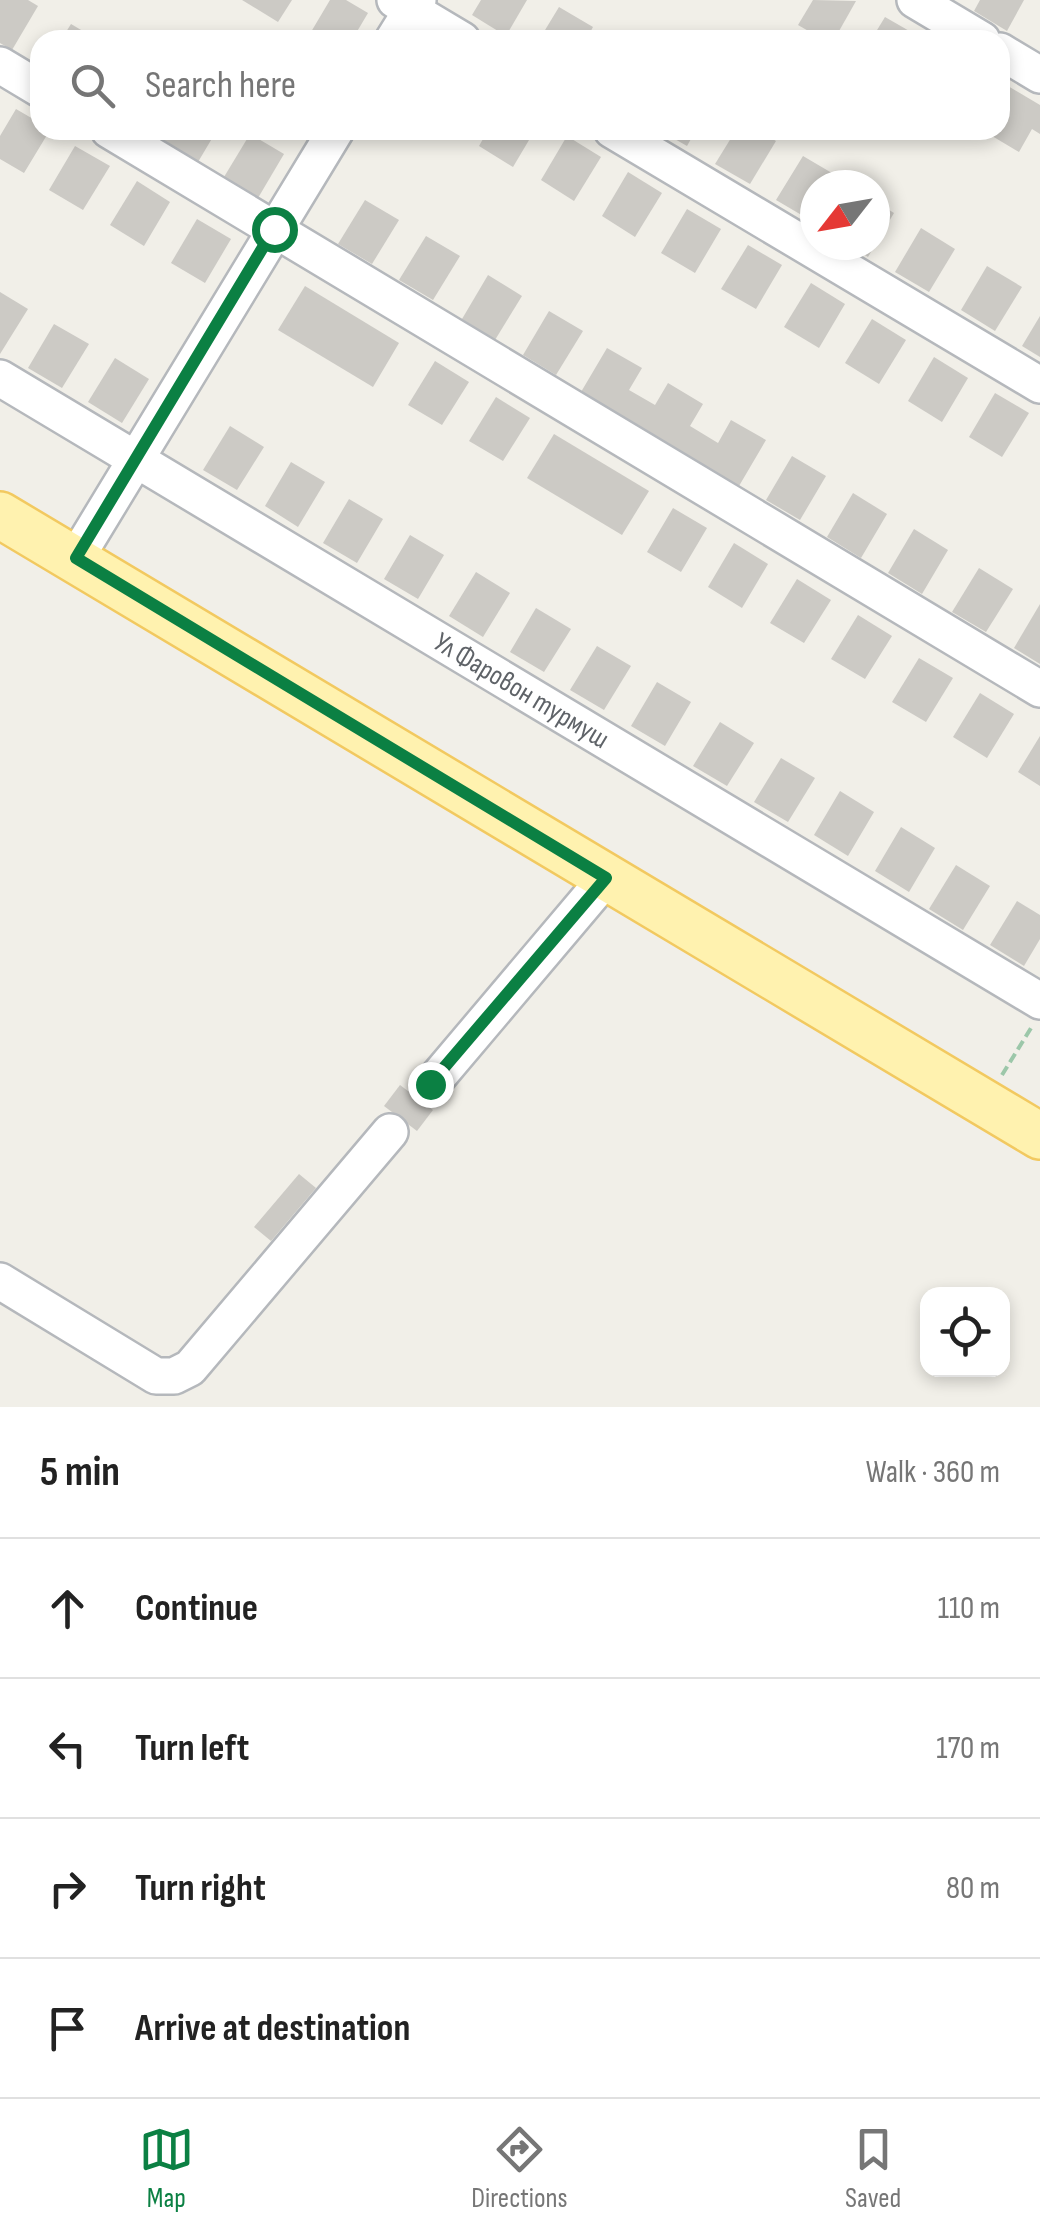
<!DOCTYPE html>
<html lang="en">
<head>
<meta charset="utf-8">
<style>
	body { margin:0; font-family:"Sofia Sans Condensed",sans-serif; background:#f6f6f6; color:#222 }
	.controls { position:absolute; right:30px; bottom:30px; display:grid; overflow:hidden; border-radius:20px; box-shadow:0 5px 15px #0003 }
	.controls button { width:90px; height:90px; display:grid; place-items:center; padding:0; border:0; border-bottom:2px solid #e0e0e0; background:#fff; color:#222; font:50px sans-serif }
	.compass { position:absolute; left:800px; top:170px; width:90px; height:90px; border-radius:50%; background:#fff; box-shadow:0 5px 15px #0003; rotate:239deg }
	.stop { position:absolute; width:30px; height:30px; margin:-22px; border:8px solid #0b8043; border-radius:50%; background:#fff }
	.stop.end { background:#0b8043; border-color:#fff; box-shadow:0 2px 10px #0008 }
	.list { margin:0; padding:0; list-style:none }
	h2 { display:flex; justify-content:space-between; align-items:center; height:130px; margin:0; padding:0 40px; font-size:42px }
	h2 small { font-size:32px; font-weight:400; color:#767676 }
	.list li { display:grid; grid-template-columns:65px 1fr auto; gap:30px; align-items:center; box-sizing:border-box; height:140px; padding:0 40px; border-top:2px solid #e0e0e0 }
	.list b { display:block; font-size:38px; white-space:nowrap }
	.list em { font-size:32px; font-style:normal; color:#767676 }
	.icon { flex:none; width:55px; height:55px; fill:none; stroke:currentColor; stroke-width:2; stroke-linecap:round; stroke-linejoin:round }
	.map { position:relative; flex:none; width:1040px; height:1407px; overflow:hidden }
	.search { position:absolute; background:#fff; box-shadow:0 5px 15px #0003; left:30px; right:30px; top:30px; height:110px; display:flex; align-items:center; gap:25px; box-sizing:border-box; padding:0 35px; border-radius:30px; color:#767676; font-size:38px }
	.sheet { height:690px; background:#fff }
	nav { display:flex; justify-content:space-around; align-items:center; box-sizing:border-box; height:140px; border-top:2px solid #e0e0e0; background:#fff; font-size:28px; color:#767676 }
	nav a { display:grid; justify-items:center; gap:5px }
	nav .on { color:#0b8043 }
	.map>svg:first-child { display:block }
	.building { fill:#cccac5 }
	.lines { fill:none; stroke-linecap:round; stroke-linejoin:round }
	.minor-casing { stroke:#b5b8bc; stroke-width:40 }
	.major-casing { stroke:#f2c960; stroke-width:50 }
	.path { stroke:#9cc7a9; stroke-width:4; stroke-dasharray:10 5; stroke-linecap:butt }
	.minor { stroke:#fff; stroke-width:35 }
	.major { stroke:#fff2af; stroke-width:45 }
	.route { stroke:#0b8043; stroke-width:12 }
	.labels { text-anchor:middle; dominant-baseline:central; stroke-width:9; stroke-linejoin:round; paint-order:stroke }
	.street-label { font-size:28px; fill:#5f6368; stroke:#fff }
</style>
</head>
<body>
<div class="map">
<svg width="1040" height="1407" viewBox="0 0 1040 1407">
	<rect width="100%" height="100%" fill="#f1efe8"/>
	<g class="building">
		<polygon points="0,0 28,0 38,6 12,50 0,43"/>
		<polygon points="242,0 292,0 278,22"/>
		<polygon points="330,0 346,0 368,13 352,40 308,37"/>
		<polygon points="481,0 527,0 506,36 472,15"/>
		<polygon points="813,0 856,1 834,40 824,40 798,25"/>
		<polygon points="980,0 1024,0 1007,31 974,11"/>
		<polygon points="559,7 593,27 586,40 539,40"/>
		<polygon points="885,17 918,36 916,40 871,40"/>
		<polygon points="71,24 98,40 61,40"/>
		<polygon points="1008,86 1040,105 1040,134 1032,129 1019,152 982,130 1000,130 1000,101"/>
		<polygon points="16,109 40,123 40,130 50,130 24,173 0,159 0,136"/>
		<polygon points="170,130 217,130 198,162 163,141"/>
		<polygon points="488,130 535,130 513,167 479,146"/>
		<polygon points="659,130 696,130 687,146"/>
		<polygon points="736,130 758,130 776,141 750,184 715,164"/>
		<polygon points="250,134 284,154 258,198 224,177"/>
		<polygon points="567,136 601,157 574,201 541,180"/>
		<polygon points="75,146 110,166 83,210 49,190"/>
		<polygon points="803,156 837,176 832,185 815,185 815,213 810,220 776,200"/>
		<polygon points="628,172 662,193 635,237 602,216"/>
		<polygon points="137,181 170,202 144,246 110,225"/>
		<polygon points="365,200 399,220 372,264 338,244"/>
		<polygon points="875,201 894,213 875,245"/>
		<polygon points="687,209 721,229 695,273 661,253"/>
		<polygon points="197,219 231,239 205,283 171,263"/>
		<polygon points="921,228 955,249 929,292 895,272"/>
		<polygon points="426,236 460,256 433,300 399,280"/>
		<polygon points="748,245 782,265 756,309 721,289"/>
		<polygon points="849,245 875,245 868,257"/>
		<polygon points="987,266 1022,287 995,331 961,310"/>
		<polygon points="488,275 522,296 495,340 462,319"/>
		<polygon points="811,283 845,304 819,348 784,327"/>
		<polygon points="305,286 399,343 373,387 278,330"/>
		<polygon points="0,292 28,309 0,354"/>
		<polygon points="549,311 583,331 556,375 523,355"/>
		<polygon points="1040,316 1040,357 1022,346"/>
		<polygon points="872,319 906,340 879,384 845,363"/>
		<polygon points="54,324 89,344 62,388 28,368"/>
		<polygon points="607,348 642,368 629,390 655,405 668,383 703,404 690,426 718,443 731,420 766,440 739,486 581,392"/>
		<polygon points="934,357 968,378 942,422 908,401"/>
		<polygon points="115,358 149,379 122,423 88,402"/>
		<polygon points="435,361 469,382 442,425 408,405"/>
		<polygon points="995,393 1029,413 1002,457 969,437"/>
		<polygon points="496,397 530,418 503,461 469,441"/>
		<polygon points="230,426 264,447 237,490 203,470"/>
		<polygon points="554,434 649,491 622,535 527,478"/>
		<polygon points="792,456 826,476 800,520 766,500"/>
		<polygon points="291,462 325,482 298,527 265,506"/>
		<polygon points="853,493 887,514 861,558 827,537"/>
		<polygon points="349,499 383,519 357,563 323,543"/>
		<polygon points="673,508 707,528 681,572 647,552"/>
		<polygon points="914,529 948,550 922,594 888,573"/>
		<polygon points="410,535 444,555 418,599 384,579"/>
		<polygon points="734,543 768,564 742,608 708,587"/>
		<polygon points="979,568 1013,589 986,632 952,612"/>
		<polygon points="476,572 510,593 483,637 449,616"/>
		<polygon points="797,579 831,600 804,643 770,623"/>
		<polygon points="1040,604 1040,664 1014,648"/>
		<polygon points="536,608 571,629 544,672 510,652"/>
		<polygon points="858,615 892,636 865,679 831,659"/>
		<polygon points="597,646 631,666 604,710 570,690"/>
		<polygon points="919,658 953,678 926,722 892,702"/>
		<polygon points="657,682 691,702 665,746 631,726"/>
		<polygon points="980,693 1014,714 987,758 953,737"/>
		<polygon points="720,722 754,743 727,786 693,766"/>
		<polygon points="1040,736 1040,786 1018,772"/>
		<polygon points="781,758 815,778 788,822 754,802"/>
		<polygon points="840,791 874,812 848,856 814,835"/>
		<polygon points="901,827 935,848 909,892 875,871"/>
		<polygon points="956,865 990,886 963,930 929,909"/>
		<polygon points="1017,901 1040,915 1040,939 1024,966 990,945"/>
		<polygon points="400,1085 433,1110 417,1131 384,1106"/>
		<polygon points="299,1174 316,1188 271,1241 254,1227"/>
	</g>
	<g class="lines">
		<g class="minor-casing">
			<g id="minor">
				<polyline points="395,0 462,40"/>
				<polyline points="915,0 982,40"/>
				<polyline points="393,40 418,0"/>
				<polyline points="1000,51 1040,75"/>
				<polyline points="0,65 40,89"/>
				<polyline points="109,130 1040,689"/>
				<polyline points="612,130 1040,385"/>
				<path id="s1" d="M0,378L1040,1001"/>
				<polyline points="76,558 336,130"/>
				<polyline points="431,1085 606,878"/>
				<polyline points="0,1281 156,1376 174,1376 190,1368 390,1132"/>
			</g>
		</g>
		<g class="major-casing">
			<polyline id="major" points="0,515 1040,1136"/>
		</g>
		<polyline class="path" points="1002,1075 1031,1028"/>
		<use href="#minor" class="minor"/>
		<use href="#major" class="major"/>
	</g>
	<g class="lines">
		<polyline class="route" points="274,229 76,558 606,878 430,1084"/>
	</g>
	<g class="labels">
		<g class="street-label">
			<text stroke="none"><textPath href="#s1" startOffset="608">Ул Фаровон турмуш</textPath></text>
		</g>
	</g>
</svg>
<div class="controls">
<button><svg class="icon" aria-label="locate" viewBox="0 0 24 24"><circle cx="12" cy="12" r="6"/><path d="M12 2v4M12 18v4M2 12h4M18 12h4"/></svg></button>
</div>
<svg class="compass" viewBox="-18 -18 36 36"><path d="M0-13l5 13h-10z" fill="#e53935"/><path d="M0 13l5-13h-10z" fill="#767676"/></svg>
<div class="stop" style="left:274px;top:229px"></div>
<div class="stop end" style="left:430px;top:1084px"></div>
<div class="search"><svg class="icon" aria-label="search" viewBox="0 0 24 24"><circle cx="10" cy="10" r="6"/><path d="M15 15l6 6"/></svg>Search here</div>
</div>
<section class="sheet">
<h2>5 min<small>Walk · 360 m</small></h2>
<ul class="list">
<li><svg class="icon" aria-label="ahead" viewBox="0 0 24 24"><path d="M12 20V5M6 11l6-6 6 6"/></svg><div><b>Continue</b></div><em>110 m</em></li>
<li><svg class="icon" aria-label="left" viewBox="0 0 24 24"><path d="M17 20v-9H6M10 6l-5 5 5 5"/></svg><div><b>Turn left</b></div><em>170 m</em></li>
<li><svg class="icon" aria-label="right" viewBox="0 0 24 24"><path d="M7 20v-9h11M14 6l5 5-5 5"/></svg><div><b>Turn right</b></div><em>80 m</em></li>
<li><svg class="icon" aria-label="arrive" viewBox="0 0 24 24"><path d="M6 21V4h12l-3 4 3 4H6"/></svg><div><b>Arrive at destination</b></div></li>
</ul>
</section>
<nav>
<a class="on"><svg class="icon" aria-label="map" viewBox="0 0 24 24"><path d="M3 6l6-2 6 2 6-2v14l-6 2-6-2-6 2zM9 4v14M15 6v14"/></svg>Map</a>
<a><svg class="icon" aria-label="directions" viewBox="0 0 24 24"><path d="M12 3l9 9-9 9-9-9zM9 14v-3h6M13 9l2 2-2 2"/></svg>Directions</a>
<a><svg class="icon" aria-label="saved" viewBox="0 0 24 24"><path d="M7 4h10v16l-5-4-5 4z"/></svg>Saved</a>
</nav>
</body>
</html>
